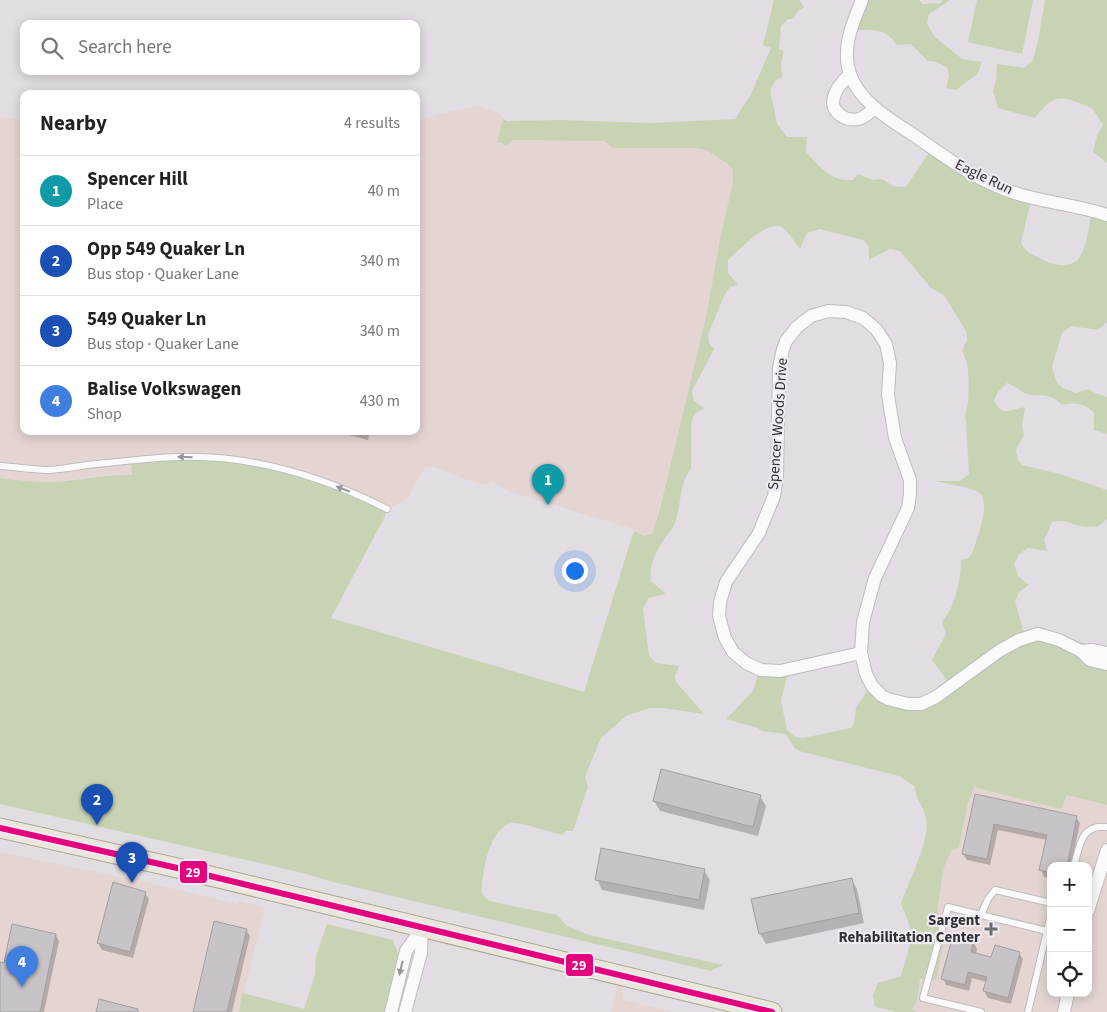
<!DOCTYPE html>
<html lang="en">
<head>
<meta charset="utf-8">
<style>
	body { margin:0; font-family:"Source Sans 3",sans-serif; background:#f6f6f6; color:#222 }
	.controls { position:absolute; right:15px; bottom:15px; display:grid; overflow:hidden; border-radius:10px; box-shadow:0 2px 12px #0003 }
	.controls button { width:45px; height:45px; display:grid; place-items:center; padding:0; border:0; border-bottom:1px solid #e0e0e0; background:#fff; color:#222; font:25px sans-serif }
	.you { position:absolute; left:574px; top:570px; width:18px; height:18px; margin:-12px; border:4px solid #fff; border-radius:50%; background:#1a73e8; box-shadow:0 0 0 8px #1a73e833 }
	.badge { display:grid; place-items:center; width:32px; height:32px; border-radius:50%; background:#706d71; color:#fff; font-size:16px; font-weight:700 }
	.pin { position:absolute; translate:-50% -41px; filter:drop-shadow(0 1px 2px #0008) }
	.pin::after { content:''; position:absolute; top:26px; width:18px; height:15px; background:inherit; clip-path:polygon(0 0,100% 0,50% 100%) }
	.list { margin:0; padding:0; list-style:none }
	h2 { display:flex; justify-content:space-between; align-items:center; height:65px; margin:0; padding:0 20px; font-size:21px }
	h2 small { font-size:16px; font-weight:400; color:#767676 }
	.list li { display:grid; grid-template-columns:32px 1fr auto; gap:15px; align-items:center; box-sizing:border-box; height:70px; padding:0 20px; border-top:1px solid #e0e0e0 }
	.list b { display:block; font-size:19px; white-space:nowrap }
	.list p { margin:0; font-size:16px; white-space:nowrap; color:#767676 }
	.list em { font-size:16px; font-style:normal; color:#767676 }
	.icon { flex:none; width:28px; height:28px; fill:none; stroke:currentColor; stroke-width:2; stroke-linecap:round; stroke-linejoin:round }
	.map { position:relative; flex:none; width:1107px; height:1012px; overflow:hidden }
	.search { position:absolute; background:#fff; box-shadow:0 2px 12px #0003; left:20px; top:20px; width:400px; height:55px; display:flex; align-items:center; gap:12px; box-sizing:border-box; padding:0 18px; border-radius:10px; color:#767676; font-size:19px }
	.panel { position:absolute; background:#fff; box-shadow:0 2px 12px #0003; left:20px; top:90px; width:400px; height:345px; border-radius:10px }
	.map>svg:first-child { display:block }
	.commercial { fill:#e4d5d3; fill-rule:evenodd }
	.green { fill:#c8d3b4 }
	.shadow { fill:#0003 }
	.building { fill:#c7c3c7; stroke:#a29fa3 }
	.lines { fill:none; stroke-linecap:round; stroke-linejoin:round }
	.service-casing { stroke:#bebcbf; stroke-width:8 }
	.minor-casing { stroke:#bebcbf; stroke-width:14 }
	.primary-casing { stroke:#afa695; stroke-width:21 }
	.service { stroke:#fafafb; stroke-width:6 }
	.minor { stroke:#fafafb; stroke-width:12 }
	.primary { stroke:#eae6dc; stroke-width:19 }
	.bus-1-casing { stroke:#efe9f2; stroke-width:10 }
	.bus-1 { stroke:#e5007d; stroke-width:6 }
	.oneway { fill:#969598 }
	.poi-dot { fill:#706d71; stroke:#efe9f2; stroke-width:2 }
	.labels { text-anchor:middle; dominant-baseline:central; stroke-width:4.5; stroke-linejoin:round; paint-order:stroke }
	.street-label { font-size:15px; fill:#333034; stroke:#efe9f2 }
	.poi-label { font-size:15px; font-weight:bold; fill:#333034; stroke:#efe9f2; text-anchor:end }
	.line-badge { stroke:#efe9f2; stroke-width:2 }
	.badge-label { font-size:14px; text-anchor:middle; font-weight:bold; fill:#fff }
</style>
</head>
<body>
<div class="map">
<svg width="1107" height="1012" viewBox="0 0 1107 1012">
	<rect width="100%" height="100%" fill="#e1dde2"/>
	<g class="commercial">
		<polygon points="477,106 499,113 503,118 497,143 506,146 512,140 604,141 613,148 693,148 706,150 728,164 733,170 733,182 720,239 706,317 653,534 644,536 630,528 510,492 493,482 487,485 476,483 435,467 425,467 407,499 387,509 132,475 110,474 55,482 32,482 0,478 0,116 24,121 24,431 416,431 416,121 439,114"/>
		<path d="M974,786L1061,809L1067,795L1107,805V1012H917L912,1010L917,1000L920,979L935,980L943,920L937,913L944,867L952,849L959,848L968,803ZM1051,866H1088V993H1051Z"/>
		<polygon points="0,852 145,882 237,904 239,901 265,908 239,1012 0,1012"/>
		<polygon points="621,977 622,978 623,1000 672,1012 611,1012"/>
	</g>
	<g class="green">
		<path d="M774,0H799L804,7L798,11L793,19H788L781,26L779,49L784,51L781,62L782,77L776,80L770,90L777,124L787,137H807L806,152C820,167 831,182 853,180L858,174L873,180L882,179L893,186L906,187L932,148L1031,201L1021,242C1024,251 1032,255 1041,259C1085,280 1085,245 1092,212L1107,215V322L1098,330L1071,326L1062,333L1052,367L1057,383L1063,388L1076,393L1089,389L1093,392L1107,397V434L1094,430V413C1084,403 1076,402 1062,405C1048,390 1040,399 1025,393C1018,390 1013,385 1007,383L998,392L994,400C1001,417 1010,410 1025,407L1022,426L1024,435L1016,450L1018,460L1022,465L1060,474L1107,490V519L1097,527C1091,525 1086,528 1081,526C1066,523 1070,519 1052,522L1044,540L1047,551L1028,548L1019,554L1014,564L1018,576L1029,585L1019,592L1015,602L1024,632L1070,639L1107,650V805L1067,795L1061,809L974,787L968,803L959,848L952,849L944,867L937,912L943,920L946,931L936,980L920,979L917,1000L912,1010L917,1012H897L875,1007L873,995L878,983L901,976L912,937L909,924L901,904C908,882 931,840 926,818C924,807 916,799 914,786L899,776L799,751L794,747L786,734L762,731L758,728L726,719L753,691L759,671L788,672L781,701L787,730L795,737L803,738L851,728L854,723L856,708L870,687L887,697L924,699L948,682L932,660L946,634L942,622C955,607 961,580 961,560L968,558L972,554C976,540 993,502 978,492C971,487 943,483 933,481H960L969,474L966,422C964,414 967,410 968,402C969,386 970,364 962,351L967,340V333L944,295L931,288L900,251L890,249L869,260V246L863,240L820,229L807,233L800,249C795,243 789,232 783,228C767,218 740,250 728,260V273L738,285L730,287L724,296L708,335L709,343L714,349L692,391L694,401L704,408L695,413L691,423V469C678,485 682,507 674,525C672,530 668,534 665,538C657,550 648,566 651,581L666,594L649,598L643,609L649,656L656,663L679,666L675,676L676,682L704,714L663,708H650L626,716L601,738L585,777L588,787L573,831H566L562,835C551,832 521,822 512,823C489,827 481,875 482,894L489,901L557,915L567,926L589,935L723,965L711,971L333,882L303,873L0,804V478C18,480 36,483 54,482C81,480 105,474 132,475L131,462L180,457L236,461L322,481L387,509L384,518L331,618L584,692L633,533L634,531L644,536L652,534L659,512L706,317L720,239L733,182V170L728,164L706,150L693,148H613L604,141L512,140L506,146L500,143H497L503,118L506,121L561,120L650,123L735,119L750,96L771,48L763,45Z"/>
		<path d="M866,0H919L922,4L940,3L943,0H950L929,14L927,23L934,36L962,59L982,62L977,75L970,79L956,90L946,88L949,77L947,68L937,62L927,61L924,57L911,44L897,45C885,28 875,30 856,30Z"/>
		<polygon points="977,0 1033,0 1022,54 968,42"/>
		<path d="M1045,0H1107V163L1093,152L1097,136L1103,125L1092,108C1062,97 1057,90 1035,118L998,108L993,91L996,79L997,64L1024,68L1033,60L1037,46Z"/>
		<polygon points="327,924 393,940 398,953 384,1012 239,1012 242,993 304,1009 315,974 316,956"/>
	</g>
	<g class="shadow">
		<polygon points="334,431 370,431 368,440"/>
		<polygon points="976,795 1076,817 1080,823 1071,866 1051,866 1051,878 1044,877 1041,870 1047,840 998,830 990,865 967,860 963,854"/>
		<polygon points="760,796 766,806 758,836 660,811 654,801"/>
		<polygon points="704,870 710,880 704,910 602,890 597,879"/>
		<polygon points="851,879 857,889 864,923 766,944 760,934 753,900"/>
		<polygon points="145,893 149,899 133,958 102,950 98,943"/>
		<polygon points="246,930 250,936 232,1012 194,1012"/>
		<polygon points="56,935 59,941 44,1012 0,1012 0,965 5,964"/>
		<polygon points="973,942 977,949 976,955 992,959 1019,953 1023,959 1011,1004 988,998 984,991 987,982 972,978 969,991 946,985 943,978"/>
	</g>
	<g class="building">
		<polygon points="661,769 761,795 753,827 653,801"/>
		<polygon points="975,794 1077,816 1067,866 1051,866 1051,873 1039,870 1047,835 994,824 987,859 962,854"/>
		<polygon points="601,848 705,869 699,900 595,880"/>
		<polygon points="852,878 859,913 759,934 751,899"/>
		<polygon points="113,882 146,892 130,952 97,943"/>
		<polygon points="214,921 247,929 227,1012 193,1012"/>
		<polygon points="12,924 56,934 40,1012 0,1012 0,962 4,963"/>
		<polygon points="953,935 974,941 971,952 991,957 995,945 1020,952 1008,998 983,991 987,977 968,972 965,985 941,979"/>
		<polygon points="99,999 138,1009 138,1012 96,1012"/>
	</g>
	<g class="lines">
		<g class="service-casing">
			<g id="service">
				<path d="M0,466C15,467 30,469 46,470C59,470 74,467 87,465C118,462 148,458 179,457C252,455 322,476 387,509"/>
				<path d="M1074,866C1080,845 1081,824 1107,827"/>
				<polyline points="981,915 988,899 995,890 1051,903"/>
				<polyline points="981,1012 923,998 948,907 1047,931"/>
				<polyline points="1028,1012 1051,914"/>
			</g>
		</g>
		<g class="minor-casing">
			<g id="minor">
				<path d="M862,0C853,22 841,49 850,74C860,103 891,120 915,136C948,159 979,182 1018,194C1047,203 1078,205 1107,215"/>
				<path d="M850,74C844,80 836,88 834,97C829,111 845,122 859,119C865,117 870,112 875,108"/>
				<polyline points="1081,651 1092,650 1107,653"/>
				<polyline points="861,653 780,671 761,670 746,663 733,652 725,638 719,616 720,602 726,582 759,533 774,496 777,477 779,368 783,349 786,341 797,327 811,316 828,311 846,312 863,318 876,329 886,344 890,363 888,395 895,438 910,480 910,494 908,508 875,578 863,622 861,653 866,674 872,686 882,696 888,699 908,704 921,704 936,697 999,651 1019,640 1038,634 1059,640 1081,651 1090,660 1107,664"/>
				<polyline points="1088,911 1107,850"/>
				<polyline points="391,1012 406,951 422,928"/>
				<polyline points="405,1012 421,953 422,928"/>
				<polyline points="1064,1012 1068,993"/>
			</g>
		</g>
		<g class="primary-casing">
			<polyline id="primary" points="0,828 173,867 772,1012"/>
		</g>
		<use href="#service" class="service"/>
		<use href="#minor" class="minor"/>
		<use href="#primary" class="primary"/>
		<g class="bus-1-casing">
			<polyline id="bus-1" points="0,828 173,867 772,1012"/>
		</g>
		<use href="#bus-1" class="bus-1"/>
	</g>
	<defs><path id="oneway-solid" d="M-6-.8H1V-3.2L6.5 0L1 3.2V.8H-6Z" transform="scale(1.25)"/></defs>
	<g class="oneway">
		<use href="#oneway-solid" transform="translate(185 457) rotate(-179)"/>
		<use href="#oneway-solid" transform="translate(343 489) rotate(-159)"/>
		<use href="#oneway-solid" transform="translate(401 968) rotate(103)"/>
	</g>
	<path class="poi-dot" d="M988.5 921.5h5v5h5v5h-5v5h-5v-5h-5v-5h5z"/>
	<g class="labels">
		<g class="street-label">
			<text transform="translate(984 177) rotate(26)">Eagle Run</text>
			<text transform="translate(778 424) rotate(-86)">Spencer Woods Drive</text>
		</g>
		<g class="poi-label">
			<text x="980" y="920">Sargent<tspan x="980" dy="17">Rehabilitation Center</tspan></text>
		</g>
	</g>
	<g class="line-badge">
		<rect x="179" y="860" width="29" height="24" rx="5" fill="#e5007d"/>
		<rect x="565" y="953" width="29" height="24" rx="5" fill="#e5007d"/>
	</g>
	<g class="badge-label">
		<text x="193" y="877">29</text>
		<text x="579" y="970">29</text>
	</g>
</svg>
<div class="controls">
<button>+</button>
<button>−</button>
<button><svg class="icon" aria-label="locate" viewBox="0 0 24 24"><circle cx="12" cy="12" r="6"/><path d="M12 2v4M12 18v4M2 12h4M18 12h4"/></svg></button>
</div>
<div class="you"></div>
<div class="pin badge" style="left:548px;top:505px;background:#0f9aa8">1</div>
<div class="pin badge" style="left:97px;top:825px;background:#1a4fb4">2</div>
<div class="pin badge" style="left:132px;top:883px;background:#1a4fb4">3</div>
<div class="pin badge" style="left:22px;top:987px;background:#3f7fe0">4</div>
<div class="search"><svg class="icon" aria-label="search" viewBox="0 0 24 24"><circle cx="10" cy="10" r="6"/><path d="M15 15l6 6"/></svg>Search here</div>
<section class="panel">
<h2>Nearby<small>4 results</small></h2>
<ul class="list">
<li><span class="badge" style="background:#0f9aa8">1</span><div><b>Spencer Hill</b><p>Place</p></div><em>40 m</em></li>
<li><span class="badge" style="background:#1a4fb4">2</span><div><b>Opp 549 Quaker Ln</b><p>Bus stop · Quaker Lane</p></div><em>340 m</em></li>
<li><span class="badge" style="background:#1a4fb4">3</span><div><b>549 Quaker Ln</b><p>Bus stop · Quaker Lane</p></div><em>340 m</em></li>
<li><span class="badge" style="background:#3f7fe0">4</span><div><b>Balise Volkswagen</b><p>Shop</p></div><em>430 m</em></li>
</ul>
</section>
</div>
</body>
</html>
